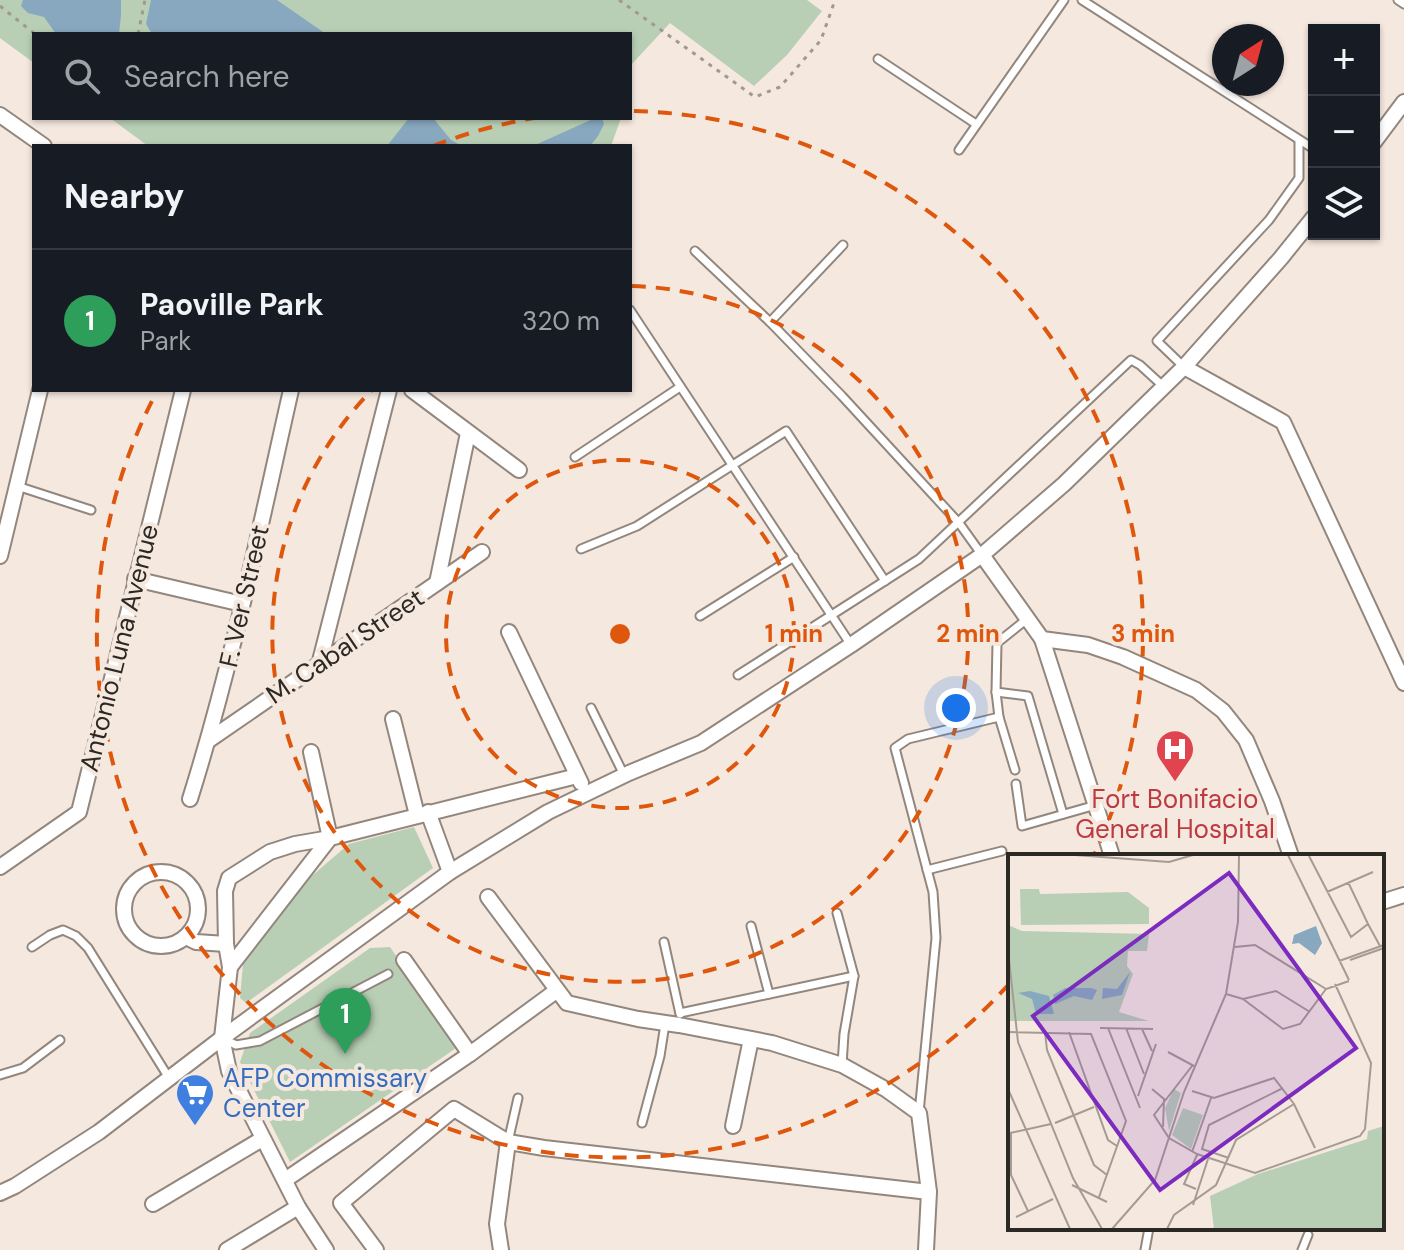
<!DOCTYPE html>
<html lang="en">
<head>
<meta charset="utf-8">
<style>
	body { margin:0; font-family:"DM Sans",sans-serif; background:#242831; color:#f1f3f6 }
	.controls { position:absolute; right:24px; top:24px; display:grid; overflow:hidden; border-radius:0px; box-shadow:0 2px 6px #0004 }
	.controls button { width:72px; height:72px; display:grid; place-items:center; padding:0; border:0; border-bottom:2px solid #363941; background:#171b24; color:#f1f3f6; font:40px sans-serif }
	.compass { position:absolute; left:1212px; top:24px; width:72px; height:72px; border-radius:50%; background:#171b24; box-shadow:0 2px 6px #0004; rotate:36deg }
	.you { position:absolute; left:956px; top:708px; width:28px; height:28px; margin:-20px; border:6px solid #fff; border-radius:50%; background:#1a73e8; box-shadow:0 0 0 12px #1a73e833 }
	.badge { display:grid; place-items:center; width:52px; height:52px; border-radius:50%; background:#7c3aed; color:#fff; font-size:26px; font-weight:700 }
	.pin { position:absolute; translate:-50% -66px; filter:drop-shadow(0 2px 4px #0008) }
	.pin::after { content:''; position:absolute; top:42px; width:28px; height:24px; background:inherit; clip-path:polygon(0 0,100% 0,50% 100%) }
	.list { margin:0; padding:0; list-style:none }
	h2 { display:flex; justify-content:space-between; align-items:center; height:104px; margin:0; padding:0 32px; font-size:34px }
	h2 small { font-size:26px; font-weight:400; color:#9ea1a6 }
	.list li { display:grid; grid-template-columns:52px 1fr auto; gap:24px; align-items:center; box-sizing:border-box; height:144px; padding:0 32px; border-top:2px solid #363941 }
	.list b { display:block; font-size:30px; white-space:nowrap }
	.list p { margin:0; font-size:26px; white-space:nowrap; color:#9ea1a6 }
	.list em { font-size:26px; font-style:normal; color:#9ea1a6 }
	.icon { flex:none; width:44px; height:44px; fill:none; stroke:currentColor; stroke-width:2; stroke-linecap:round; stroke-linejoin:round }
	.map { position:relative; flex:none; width:1404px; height:1250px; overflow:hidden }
	.search { position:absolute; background:#171b24; box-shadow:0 2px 6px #0004; left:32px; top:32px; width:600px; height:88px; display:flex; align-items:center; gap:20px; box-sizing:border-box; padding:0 28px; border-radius:0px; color:#9ea1a6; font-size:30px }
	.panel { position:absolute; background:#171b24; box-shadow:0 2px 6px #0004; left:32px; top:144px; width:600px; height:248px; border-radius:0px }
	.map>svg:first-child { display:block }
	.green { fill:#b8cfb5 }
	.water { fill:#87a8bf }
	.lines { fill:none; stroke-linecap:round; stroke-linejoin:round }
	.service-casing { stroke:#92867d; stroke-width:11 }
	.minor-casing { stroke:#92867d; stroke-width:18 }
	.path { stroke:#a19891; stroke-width:3; stroke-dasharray:4 6; stroke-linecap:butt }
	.service { stroke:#fff; stroke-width:7 }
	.minor { stroke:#fff; stroke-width:14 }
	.ring { fill:none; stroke:#df570d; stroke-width:4; stroke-dasharray:14 10 }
	.labels { text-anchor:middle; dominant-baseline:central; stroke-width:8; stroke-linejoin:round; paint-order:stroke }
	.street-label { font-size:26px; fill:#2c2824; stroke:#f5e8df }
	.health-label { font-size:26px; fill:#be3a42; stroke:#f5e8df }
	.shop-label { font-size:26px; fill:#366cbe; stroke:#f5e8df; text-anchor:start }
	.inset-road { fill:none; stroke:#a59b94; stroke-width:2 }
	.view { fill:#7b2cbf; fill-opacity:0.15; stroke:#7b2cbf; stroke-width:4 }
	.inset-edge { fill:none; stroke:#2c2824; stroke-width:4 }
	.centre { fill:#df570d; stroke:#f5e8df; stroke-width:4 }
	.ring-label { font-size:24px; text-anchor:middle; font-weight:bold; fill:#df570d; stroke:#f5e8df; stroke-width:8; stroke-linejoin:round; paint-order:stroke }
</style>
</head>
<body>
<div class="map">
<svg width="1404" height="1250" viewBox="0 0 1404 1250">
	<rect width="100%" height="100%" fill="#f5e8df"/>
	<g class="green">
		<polygon points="0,0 807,0 822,11 787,55 754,86 670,23 630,66 630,34 34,34 34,63 0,38"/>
		<polygon points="110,118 621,118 611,146 148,146"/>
		<polygon points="414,827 433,868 246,1003 240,998 243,964 307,880 349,844"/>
		<polygon points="390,947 459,1046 290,1162 240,1062 250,1033 370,948"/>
	</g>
	<g class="water">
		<polygon points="23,0 121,0 121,15 119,34 56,34 44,17 28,13 21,6"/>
		<polygon points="151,0 277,0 326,34 152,34 146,24"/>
		<polygon points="409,118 433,118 451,140 462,146 387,146"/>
		<polygon points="595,118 602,118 604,124 598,136 590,146 533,146"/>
	</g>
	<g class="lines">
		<g class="service-casing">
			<g id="service">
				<polyline points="1082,0 1314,149"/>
				<polyline points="1398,0 1404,4"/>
				<polyline points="878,59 976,124"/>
				<polyline points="959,150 1064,0"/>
				<polyline points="695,251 770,322 842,396 959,523 982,555"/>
				<polyline points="630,310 851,645"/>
				<polyline points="770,322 843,245"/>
				<polyline points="1184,367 1157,341 1269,220 1299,178 1299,140"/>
				<polyline points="575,457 680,387"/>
				<polyline points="17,486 91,510"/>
				<polyline points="581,549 637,526 786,431 885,581"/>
				<polyline points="700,616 794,557"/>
				<polyline points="738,675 919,559 1131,360 1140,365 1164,387"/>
				<polyline points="996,692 1028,696 1063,814"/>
				<polyline points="591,708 624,775"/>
				<polyline points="1015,770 999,717 996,692 997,643 1027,619"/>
				<polyline points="1016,784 1022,826 1096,805"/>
				<polyline points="927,870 1002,851"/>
				<polyline points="837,913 854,976 844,1034 842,1065"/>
				<polyline points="751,926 769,994"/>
				<polyline points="664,942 680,1014"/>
				<polyline points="32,947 50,935 63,930 76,936 88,948 169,1078"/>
				<polyline points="680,1013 854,976"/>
				<polyline points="224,1039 236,1045 260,1041 388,974"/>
				<polyline points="0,1075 23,1068 60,1040"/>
				<polyline points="919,1113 936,938 933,892 895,748 908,739 999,717"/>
				<polyline points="642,1123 660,1056 665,1024"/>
				<polyline points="508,1142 518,1098"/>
				<polyline points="1145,1250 1149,1228"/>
				<polyline points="1302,1250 1308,1235"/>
			</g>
		</g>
		<g class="minor-casing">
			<g id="minor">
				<polyline points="0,115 44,146"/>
				<polyline points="1374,142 1404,102"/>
				<polyline points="1184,367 1283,422 1404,683"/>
				<polyline points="412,390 519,470"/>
				<polyline points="982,555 1042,639 1088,645 1123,657 1196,690 1223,711 1246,740 1272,801 1291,856"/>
				<polyline points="0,556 40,390"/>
				<polyline points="135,579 242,604"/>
				<polyline points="437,583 468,433"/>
				<polyline points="509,632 581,783"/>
				<polyline points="1042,639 1112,856"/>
				<polyline points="320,661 389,390"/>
				<polyline points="393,719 417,815"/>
				<polyline points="209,740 482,552"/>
				<path d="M190,799C232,665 260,527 291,390"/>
				<polyline points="428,812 450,872"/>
				<polyline points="0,867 79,812 183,390"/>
				<circle cx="161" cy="909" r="37"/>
				<polyline points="488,897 567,1003 638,1019 679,1025 772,1043 842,1065 887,1090 919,1113 929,1192 926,1250"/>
				<polyline points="1382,902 1404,895"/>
				<polyline points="186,937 196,942 226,944"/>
				<polyline points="404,960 470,1054"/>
				<polyline points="230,967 330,838 311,752"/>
				<polyline points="733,1126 751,1039"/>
				<polyline points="285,1180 470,1054 556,991"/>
				<polyline points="0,1193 15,1186 99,1132 222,1038 450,872 548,812 629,773 701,743 851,645 982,555 1064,484 1184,367 1281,258 1314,217"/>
				<polyline points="153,1204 262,1139"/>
				<polyline points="227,1250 298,1207"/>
				<polyline points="326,1250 298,1207 229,1071 222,1038 230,967 226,944 225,891 229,878 270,852 295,844 330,838 577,776"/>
				<polyline points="376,1250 341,1203 454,1109 508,1142 544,1148 929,1192"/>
				<polyline points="501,1250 497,1224 508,1142"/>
			</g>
		</g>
		<g class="path">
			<polyline points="619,0 755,97 780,87 821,40 835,0"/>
			<polyline points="0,6 35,34"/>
			<polyline points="138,34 145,0"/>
		</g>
		<use href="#service" class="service"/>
		<use href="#minor" class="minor"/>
	</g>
	<g class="ring">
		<circle cx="620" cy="634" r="174"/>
		<path d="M632 286A348 348 0 1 1 372 390"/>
		<path d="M1009 984A523 523 0 0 1 156 393M433 146A523 523 0 0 1 534 118M634 111A523 523 0 0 1 1094 855"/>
	</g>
	<defs>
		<g id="hospital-pin" transform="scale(2)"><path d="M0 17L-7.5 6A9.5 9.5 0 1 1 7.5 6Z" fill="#e0444e" stroke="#f5e8df"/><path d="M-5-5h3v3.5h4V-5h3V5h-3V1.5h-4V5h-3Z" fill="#fff"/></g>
		<g id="supermarket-pin" transform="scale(2)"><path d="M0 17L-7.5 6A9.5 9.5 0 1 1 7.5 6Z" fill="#3f7fe0" stroke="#f5e8df"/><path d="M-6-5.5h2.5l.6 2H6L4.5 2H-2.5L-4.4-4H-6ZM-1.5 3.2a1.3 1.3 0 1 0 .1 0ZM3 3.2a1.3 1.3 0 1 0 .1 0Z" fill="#fff"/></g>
	</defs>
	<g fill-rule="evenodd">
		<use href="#hospital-pin" x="1175" y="749"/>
		<use href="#supermarket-pin" x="195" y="1093"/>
	</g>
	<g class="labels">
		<g class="street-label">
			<text transform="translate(244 596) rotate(-77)">F. Ver Street</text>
			<text transform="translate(345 646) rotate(-34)">M. Cabal Street</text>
			<text transform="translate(119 648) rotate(-76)">Antonio Luna Avenue</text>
		</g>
		<g class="health-label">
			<text x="1175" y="799">Fort Bonifacio<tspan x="1175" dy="30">General Hospital</tspan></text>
		</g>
		<g class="shop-label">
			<text x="223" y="1078">AFP Commissary<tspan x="223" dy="30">Center</tspan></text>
		</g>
	</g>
	<g transform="translate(1008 854)">
		<rect width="376" height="376" fill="#f5e8df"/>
		<path d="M12,35H31L32,40L120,38L141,54V70L13,71ZM0,71L14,77L141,80L139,97H120L119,112L125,120L111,158L141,167H0ZM166,235L173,239L161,277L157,254ZM175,254L195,261L183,295L164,281ZM376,272V375H206L202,342L250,320L359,285L360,277Z" fill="#b8cfb5"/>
		<path d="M308,72L314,89L307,101L291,89L284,90L286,81ZM122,118L114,141L94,145L95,134L109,135ZM57,134H83L89,136L84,146L66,142L47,150L45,141ZM22,137L41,142L46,160H28L24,145L10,139Z" fill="#87a8bf"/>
		<path class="inset-road" d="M67,1L161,8L185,1M133,1H173M280,1L341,126M300,1H348M301,2L343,83L360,70L340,28M319,38L365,18M360,70L372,92M227,93L247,91L318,135M0,96L10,188L65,324L94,375M342,106L376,94M331,107L376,91M218,140L235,145L268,137L302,158M235,145L275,175L292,170L318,135L341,127M92,174L145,175M100,174L132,254M118,174L136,220M134,175L144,197M0,178L83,180L118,267L91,343M37,178L39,196L86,311L99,321M61,178L100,286L109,292M160,198L186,212M184,212L146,261L161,284L189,300L247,319L352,282L357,275L363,209L327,130M0,235L62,375M144,235L156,245L155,273M184,237L206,244L266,224L286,250L307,294M130,242L148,190M47,269L86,253M2,279L43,270M3,279V321L20,357M184,298L203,244M221,304L194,295L201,271L275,234M64,331L99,348M188,335L176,330L189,301M185,351L200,305M8,363L45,345M104,375L147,326L176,238L218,140L230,68L231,1M159,375L166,361L208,331L228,286L286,250"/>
		<path class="view" d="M221,19L348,194L152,336L25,162Z"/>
		<rect width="376" height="376" class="inset-edge"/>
	</g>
	<circle cx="620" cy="634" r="12" class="centre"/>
	<g class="ring-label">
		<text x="794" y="642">1 min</text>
		<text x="968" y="642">2 min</text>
		<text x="1143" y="642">3 min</text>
	</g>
</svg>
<div class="controls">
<button>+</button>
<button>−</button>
<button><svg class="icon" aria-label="layers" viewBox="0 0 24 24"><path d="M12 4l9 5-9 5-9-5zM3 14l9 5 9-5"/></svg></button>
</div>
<svg class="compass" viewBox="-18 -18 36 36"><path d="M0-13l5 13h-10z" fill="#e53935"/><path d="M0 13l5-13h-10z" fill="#9ea1a6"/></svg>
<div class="you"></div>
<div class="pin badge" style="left:345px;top:1054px;background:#2e9e5b">1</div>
<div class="search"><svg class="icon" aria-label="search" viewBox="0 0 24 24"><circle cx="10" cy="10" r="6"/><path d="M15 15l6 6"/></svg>Search here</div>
<section class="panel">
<h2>Nearby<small></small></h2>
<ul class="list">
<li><span class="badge" style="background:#2e9e5b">1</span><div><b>Paoville Park</b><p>Park</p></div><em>320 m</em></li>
</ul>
</section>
</div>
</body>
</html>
